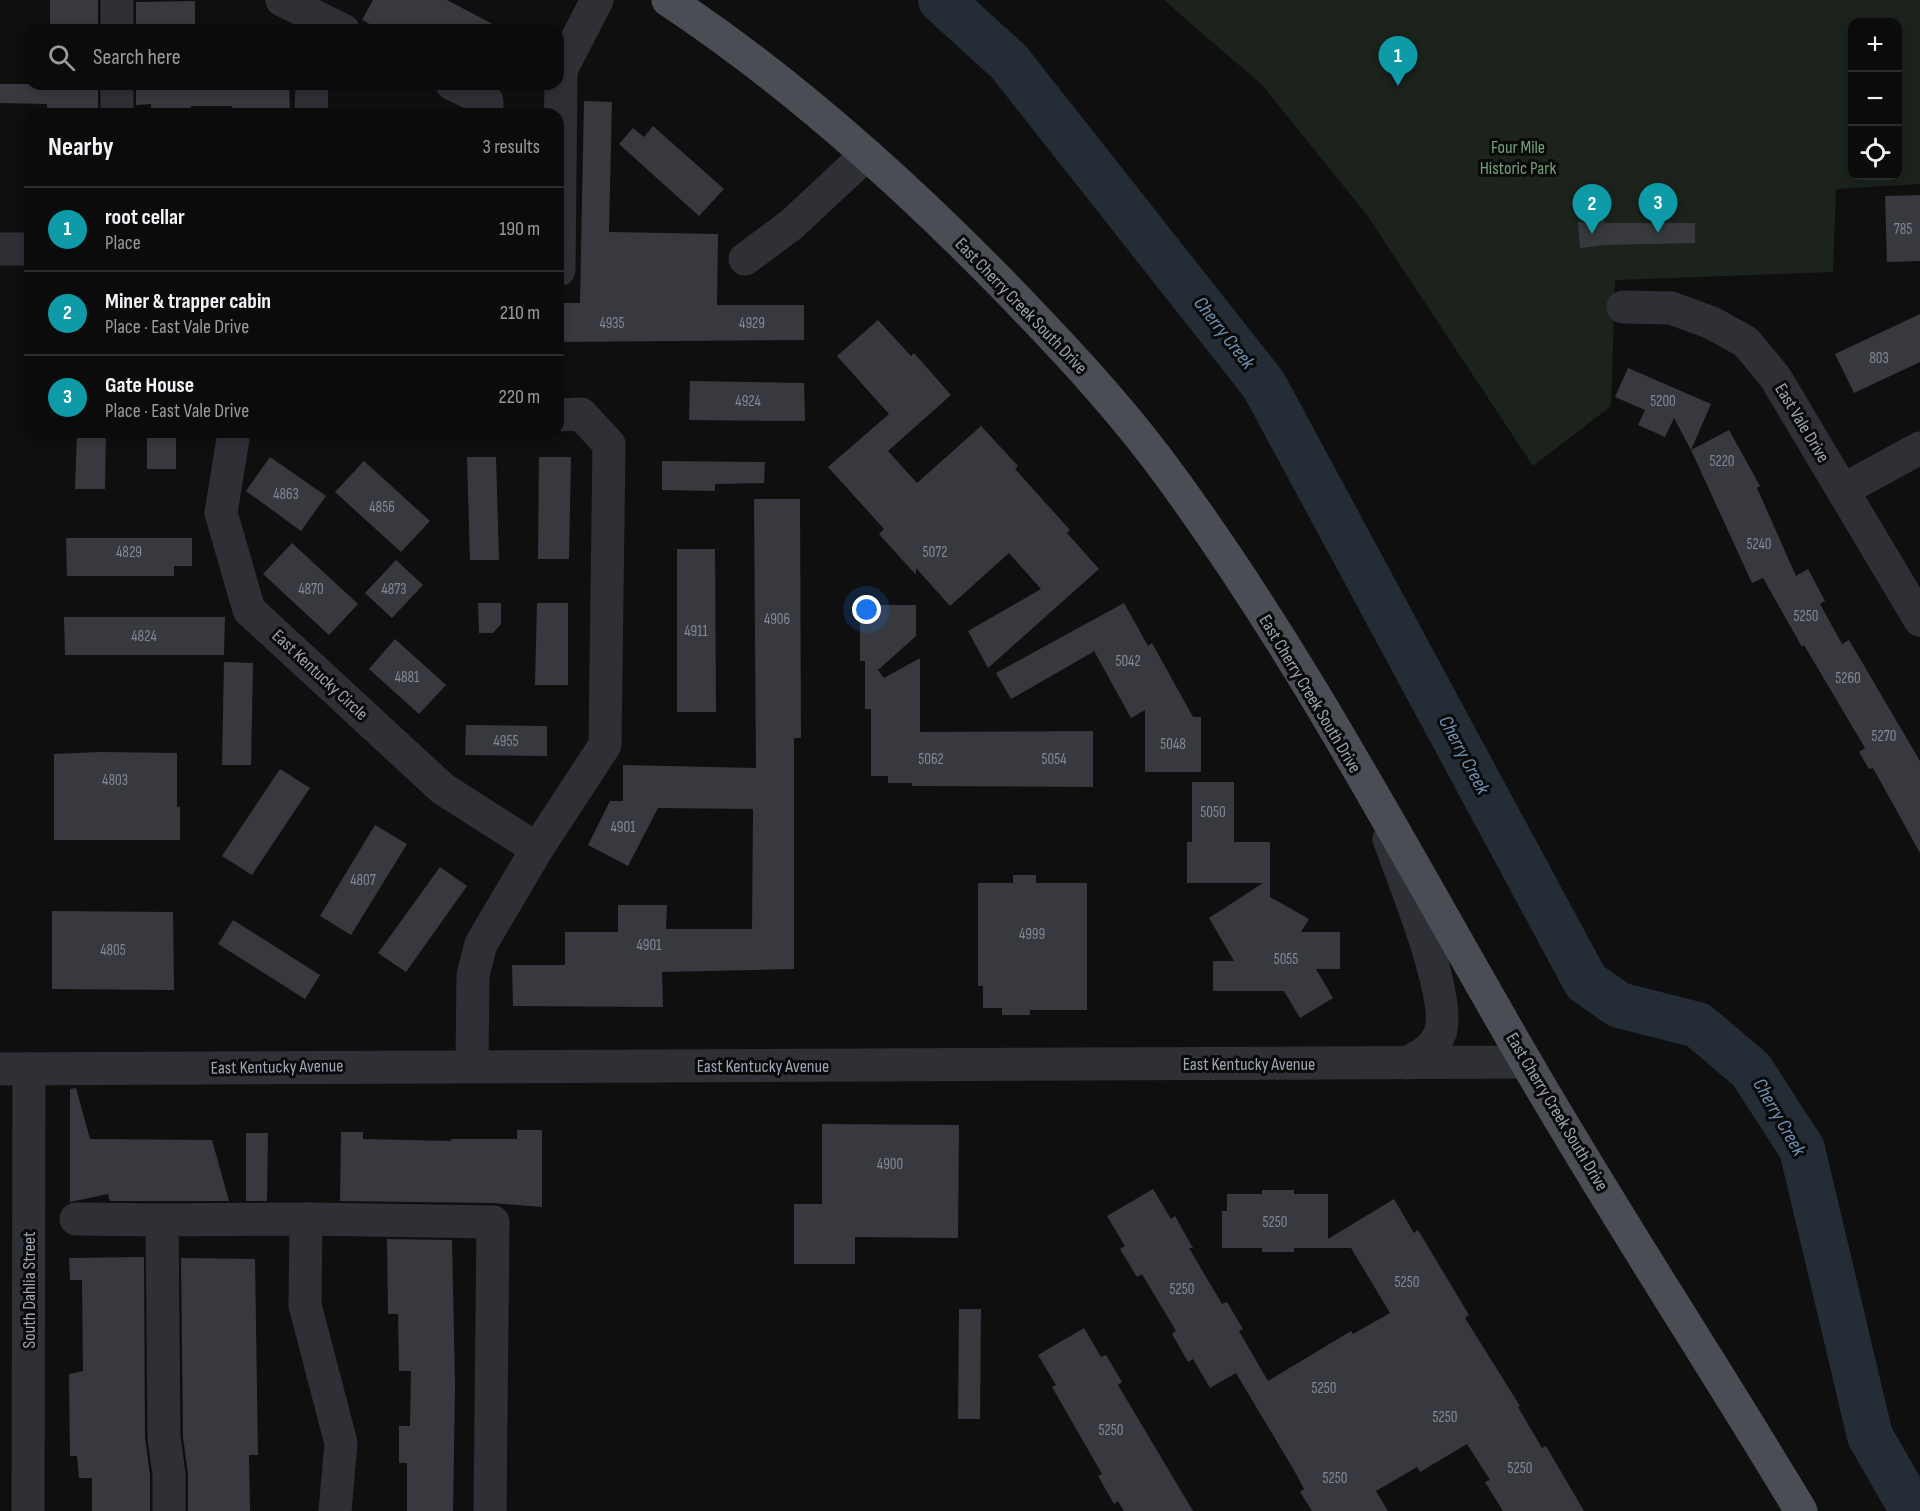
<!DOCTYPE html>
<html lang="en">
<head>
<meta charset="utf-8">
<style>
	body { margin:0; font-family:"Sofia Sans Condensed",sans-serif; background:#19191a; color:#f1f3f6 }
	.controls { position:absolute; right:18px; top:18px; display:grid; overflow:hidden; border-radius:12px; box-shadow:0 3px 9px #0003 }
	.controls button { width:54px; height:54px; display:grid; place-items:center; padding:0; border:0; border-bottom:2px solid #2b2b2d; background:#0b0b0c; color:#f1f3f6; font:30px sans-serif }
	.you { position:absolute; left:867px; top:610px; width:21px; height:21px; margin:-15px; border:4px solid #fff; border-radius:50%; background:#1a73e8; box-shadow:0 0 0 9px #1a73e833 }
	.badge { display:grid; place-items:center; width:39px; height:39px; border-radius:50%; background:#ea580c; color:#fff; font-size:20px; font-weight:700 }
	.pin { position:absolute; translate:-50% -50px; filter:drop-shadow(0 2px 3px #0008) }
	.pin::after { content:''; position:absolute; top:32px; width:21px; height:18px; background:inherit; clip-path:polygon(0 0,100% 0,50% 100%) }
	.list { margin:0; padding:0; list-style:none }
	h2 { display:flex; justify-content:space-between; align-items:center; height:78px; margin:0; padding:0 24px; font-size:26px }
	h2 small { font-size:20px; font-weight:400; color:#9a9b9d }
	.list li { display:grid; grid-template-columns:39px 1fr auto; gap:18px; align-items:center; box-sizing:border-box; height:84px; padding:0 24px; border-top:2px solid #2b2b2d }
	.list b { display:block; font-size:22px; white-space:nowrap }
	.list p { margin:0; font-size:20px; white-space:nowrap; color:#9a9b9d }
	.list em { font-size:20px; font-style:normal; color:#9a9b9d }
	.icon { flex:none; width:33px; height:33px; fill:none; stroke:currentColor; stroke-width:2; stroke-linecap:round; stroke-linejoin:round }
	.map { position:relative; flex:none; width:1920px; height:1511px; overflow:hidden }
	.search { position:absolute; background:#0b0b0c; box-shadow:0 3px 9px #0003; left:24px; top:24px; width:540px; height:66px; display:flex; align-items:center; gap:15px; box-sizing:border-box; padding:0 21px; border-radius:18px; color:#9a9b9d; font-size:22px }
	.panel { position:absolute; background:#0b0b0c; box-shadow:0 3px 9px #0003; left:24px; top:108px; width:540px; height:330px; border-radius:18px }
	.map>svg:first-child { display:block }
	.green { fill:#1b231c; fill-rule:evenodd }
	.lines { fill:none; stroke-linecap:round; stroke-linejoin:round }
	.river { stroke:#242d35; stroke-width:46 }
	.building { fill:#38393e }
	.minor { stroke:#2f3036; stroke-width:33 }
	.major { stroke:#4b4d55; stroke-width:33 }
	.labels { text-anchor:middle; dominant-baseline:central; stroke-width:6; stroke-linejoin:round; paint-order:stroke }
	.number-label { font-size:15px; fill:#848996 }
	.park-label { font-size:18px; fill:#73a177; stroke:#0a0a0b }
	.street-label { font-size:18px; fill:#9ea4b3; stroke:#0a0a0b }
	.water-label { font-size:20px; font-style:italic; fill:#7092b3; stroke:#0a0a0b }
</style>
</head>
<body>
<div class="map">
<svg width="1920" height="1511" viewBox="0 0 1920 1511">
	<rect width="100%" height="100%" fill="#0f0f10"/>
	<path class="green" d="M1164,0H1920V184L1836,189L1833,272L1615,280L1611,406L1533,466L1367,215L1263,86ZM1852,22H1898V176H1852Z"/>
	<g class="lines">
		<polyline class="river" points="941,0 1009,62 1264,385 1586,982 1619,1005 1698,1025 1751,1070 1802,1149 1870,1436 1913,1511"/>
	</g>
	<g class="building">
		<rect x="50" y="0" width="48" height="30"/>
		<polygon points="373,0 447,0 504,30 381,30 362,20"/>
		<polygon points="195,1 195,30 136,30 136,2"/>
		<polygon points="0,84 98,84 98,114 47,114 47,104 0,103"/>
		<polygon points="136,84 289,84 290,114 232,114 232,106 191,106 191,114 151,114 151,104 136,105"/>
		<polygon points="584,101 612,102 609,232 718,234 717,305 804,305 804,340 558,342 558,303 580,303"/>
		<polygon points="653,126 724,189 699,216 619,144 633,128 644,137"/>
		<polygon points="1920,195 1920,261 1887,262 1885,196"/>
		<polygon points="1604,220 1604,223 1695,223 1695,243 1605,245 1580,248 1578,222"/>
		<polygon points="1920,314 1920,362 1854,393 1835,354"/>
		<polygon points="878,320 911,356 914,353 951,395 888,451 917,483 981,426 1018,466 1015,469 1070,530 1067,533 1099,569 988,668 968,631 1041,589 1009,553 950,606 916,568 916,575 879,534 884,529 828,467 889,414 837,356"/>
		<polygon points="1628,368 1711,404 1691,450 1674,418 1665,437 1638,425 1645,410 1615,397"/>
		<polygon points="690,381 804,383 805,421 689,420"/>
		<polygon points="1729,430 1760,486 1757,488 1796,576 1808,569 1825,601 1820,604 1842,644 1849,640 1920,761 1920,853 1873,768 1869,769 1859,752 1865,748 1804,645 1802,647 1763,578 1752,583 1691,450"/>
		<polygon points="77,432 106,432 105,489 75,489"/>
		<rect x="147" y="432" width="29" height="37"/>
		<polygon points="270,457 326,496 301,531 246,491"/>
		<polygon points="467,457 496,457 499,560 470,560"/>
		<polygon points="539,457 571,457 569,559 538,559"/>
		<polygon points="364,461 430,521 401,552 335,492"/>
		<polygon points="662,461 765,462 764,483 715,484 715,491 662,490"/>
		<polygon points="754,499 800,499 801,738 794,738 794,969 662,972 663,1007 513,1006 512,965 565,965 565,932 618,932 618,905 667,905 666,929 752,929 753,809 658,808 628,866 588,845 610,801 623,801 623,765 756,768"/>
		<polygon points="66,538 192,538 192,566 174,566 174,576 67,576"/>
		<polygon points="292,543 358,604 329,635 263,574"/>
		<polygon points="677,549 715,549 716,712 677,712"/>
		<polygon points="396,560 423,585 392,618 365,593"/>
		<polygon points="478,603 501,603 501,624 493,633 479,633"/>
		<polygon points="537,603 568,603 568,685 535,685"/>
		<polygon points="1124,603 1148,646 1152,643 1193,717 1201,717 1201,772 1145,772 1145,710 1131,718 1093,649 1093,652 1011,699 996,673"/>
		<polygon points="860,605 916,605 916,636 878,670 884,678 920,658 920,732 1093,731 1093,787 912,786 912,783 888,783 888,776 871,776 871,709 865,709 865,661 860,661"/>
		<polygon points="64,617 225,617 224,655 65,655"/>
		<polygon points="395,639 446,685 419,714 369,669"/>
		<polygon points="224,662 253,663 251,765 222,765"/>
		<polygon points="466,725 547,726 547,756 465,755"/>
		<polygon points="100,752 177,753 177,807 180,807 180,840 54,840 54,754"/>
		<polygon points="280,769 310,788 252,875 222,856"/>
		<polygon points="1192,782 1234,782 1234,842 1270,842 1270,897 1309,919 1301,932 1340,932 1340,969 1316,969 1333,998 1300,1018 1284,991 1213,991 1213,961 1234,961 1209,918 1263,883 1187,883 1187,842 1192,842"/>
		<polygon points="375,825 407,844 351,935 320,916"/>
		<polygon points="440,867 467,886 406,972 378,953"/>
		<polygon points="1013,875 1036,875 1036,883 1087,883 1087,1010 1030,1010 1030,1015 1002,1015 1002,1008 983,1008 983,986 978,986 978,883 1013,883"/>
		<polygon points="52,911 173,912 174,990 52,989"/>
		<polygon points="233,920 320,975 305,999 218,944"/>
		<polygon points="76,1088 90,1139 212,1140 229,1201 110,1201 108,1194 70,1202 70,1089"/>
		<polygon points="822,1124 959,1125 958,1238 855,1237 855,1264 794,1264 794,1204 822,1204"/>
		<polygon points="517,1130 542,1130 542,1207 493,1203 340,1201 341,1132 363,1132 363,1139 451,1141 451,1139 517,1139"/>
		<polygon points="246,1133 268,1133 267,1201 246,1201"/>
		<polygon points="1153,1189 1171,1219 1175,1216 1193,1248 1189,1248 1222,1304 1227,1302 1243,1329 1239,1331 1268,1381 1351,1331 1353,1334 1390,1313 1351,1248 1294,1248 1294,1252 1262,1252 1262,1248 1222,1248 1222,1211 1227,1211 1227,1194 1262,1194 1262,1190 1294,1190 1294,1194 1328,1194 1328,1239 1394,1199 1414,1233 1418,1230 1469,1315 1465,1318 1520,1406 1518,1407 1542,1448 1546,1446 1584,1511 1503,1511 1485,1482 1490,1480 1467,1444 1420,1472 1417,1467 1376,1491 1388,1511 1312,1511 1300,1492 1304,1489 1295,1472 1236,1373 1210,1388 1193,1359 1188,1362 1179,1346 1172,1334 1176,1331 1142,1274 1137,1277 1120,1249 1125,1246 1107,1216"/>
		<polygon points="387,1239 452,1240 455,1385 453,1511 407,1511 407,1463 399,1463 399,1426 410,1426 411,1371 399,1371 398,1314 388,1314"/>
		<polygon points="144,1257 145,1438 150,1475 150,1511 92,1511 92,1478 79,1478 77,1456 70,1456 69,1374 83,1371 82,1280 70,1280 69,1258"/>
		<polygon points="181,1258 255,1259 258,1455 249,1455 250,1511 188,1511 188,1474 183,1437"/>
		<polygon points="959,1309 981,1309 980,1419 958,1419"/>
		<polygon points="1084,1328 1101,1357 1106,1355 1122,1382 1118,1385 1193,1511 1124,1511 1118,1501 1114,1504 1098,1476 1102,1474 1052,1387 1056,1385 1038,1355"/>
	</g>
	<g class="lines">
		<g class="minor">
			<polyline points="282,0 343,30"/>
			<polyline points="117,30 117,0"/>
			<polyline points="452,84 487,101 487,114"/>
			<polyline points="117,114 117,84"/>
			<polyline points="311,114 312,84"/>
			<polyline points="0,249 30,249"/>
			<polyline points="745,259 791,225 866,155"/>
			<polyline points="559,270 561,70 597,0"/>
			<polyline points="1623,307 1671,308 1712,323 1746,342 1775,377 1920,620"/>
			<polyline points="234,432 221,513 249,610 443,789 537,849"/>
			<polyline points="1843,490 1920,448"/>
			<path d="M1389,839C1402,877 1453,998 1440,1033C1434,1049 1422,1055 1407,1063"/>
			<polyline points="472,1066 473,975 481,944 537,849 605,745 609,444 581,414 558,415"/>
			<polyline points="0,1069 1526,1062"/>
			<polyline points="76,1219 162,1220"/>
			<polyline points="306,1219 493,1222 490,1511"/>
			<polyline points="28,1511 29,1069"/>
			<polyline points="169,1511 169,1474 164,1438 162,1220 306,1219 305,1305 341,1443 335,1511"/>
		</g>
		<path class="major" d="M668,0C793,83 906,185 1010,292C1061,345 1111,398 1156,457C1298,646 1407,858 1526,1062C1614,1214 1711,1361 1801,1511"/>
	</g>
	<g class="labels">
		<g class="number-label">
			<text x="1903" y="229">785</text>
			<text x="612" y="323">4935</text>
			<text x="752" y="323">4929</text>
			<text x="1879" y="358">803</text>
			<text x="748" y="401">4924</text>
			<text x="1663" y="401">5200</text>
			<text x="1722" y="461">5220</text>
			<text x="286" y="494">4863</text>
			<text x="382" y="507">4856</text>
			<text x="1759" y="544">5240</text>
			<text x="129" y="552">4829</text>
			<text x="935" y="552">5072</text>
			<text x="311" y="589">4870</text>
			<text x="394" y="589">4873</text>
			<text x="1806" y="616">5250</text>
			<text x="777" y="619">4906</text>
			<text x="696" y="631">4911</text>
			<text x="144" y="636">4824</text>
			<text x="1128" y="661">5042</text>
			<text x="407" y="677">4881</text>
			<text x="1848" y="678">5260</text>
			<text x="1884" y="736">5270</text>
			<text x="506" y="741">4955</text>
			<text x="1173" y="744">5048</text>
			<text x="931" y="759">5062</text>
			<text x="1054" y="759">5054</text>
			<text x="115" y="780">4803</text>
			<text x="1213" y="812">5050</text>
			<text x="623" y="827">4901</text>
			<text x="363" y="880">4807</text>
			<text x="1032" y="934">4999</text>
			<text x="649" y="945">4901</text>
			<text x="113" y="950">4805</text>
			<text x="1286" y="959">5055</text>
			<text x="890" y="1164">4900</text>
			<text x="1275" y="1222">5250</text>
			<text x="1407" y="1282">5250</text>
			<text x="1182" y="1289">5250</text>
			<text x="1324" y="1388">5250</text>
			<text x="1445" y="1417">5250</text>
			<text x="1111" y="1430">5250</text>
			<text x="1520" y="1468">5250</text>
			<text x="1335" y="1478">5250</text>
		</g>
		<g class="park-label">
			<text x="1518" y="147">Four Mile<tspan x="1518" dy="21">Historic Park</tspan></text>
		</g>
		<g class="street-label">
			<text transform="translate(1021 306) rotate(46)">East Cherry Creek South Drive</text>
			<text transform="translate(1802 423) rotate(59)">East Vale Drive</text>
			<text transform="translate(320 675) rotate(43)">East Kentucky Circle</text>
			<text transform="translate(1310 694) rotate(59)">East Cherry Creek South Drive</text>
			<text x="1249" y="1064">East Kentucky Avenue</text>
			<text x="763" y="1066">East Kentucky Avenue</text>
			<text transform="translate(277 1067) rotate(-1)">East Kentucky Avenue</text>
			<text transform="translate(1557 1112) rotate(59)">East Cherry Creek South Drive</text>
			<text transform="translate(29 1290) rotate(-90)">South Dahlia Street</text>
		</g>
		<g class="water-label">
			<text transform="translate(1224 333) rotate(52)">Cherry Creek</text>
			<text transform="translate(1464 755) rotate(62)">Cherry Creek</text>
			<text transform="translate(1779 1117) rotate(60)">Cherry Creek</text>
		</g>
	</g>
</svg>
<div class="controls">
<button>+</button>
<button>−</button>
<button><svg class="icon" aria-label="locate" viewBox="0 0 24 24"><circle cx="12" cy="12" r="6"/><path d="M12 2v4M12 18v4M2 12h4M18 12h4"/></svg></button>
</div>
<div class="you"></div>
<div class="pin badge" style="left:1398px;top:86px;background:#0f9aa8">1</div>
<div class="pin badge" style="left:1592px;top:234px;background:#0f9aa8">2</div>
<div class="pin badge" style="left:1658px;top:233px;background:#0f9aa8">3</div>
<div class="search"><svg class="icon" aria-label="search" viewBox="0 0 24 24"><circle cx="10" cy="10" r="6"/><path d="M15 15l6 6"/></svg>Search here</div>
<section class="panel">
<h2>Nearby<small>3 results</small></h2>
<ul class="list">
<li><span class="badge" style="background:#0f9aa8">1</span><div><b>root cellar</b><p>Place</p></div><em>190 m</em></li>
<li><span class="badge" style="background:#0f9aa8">2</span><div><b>Miner &amp; trapper cabin</b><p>Place · East Vale Drive</p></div><em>210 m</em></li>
<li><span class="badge" style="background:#0f9aa8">3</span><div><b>Gate House</b><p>Place · East Vale Drive</p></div><em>220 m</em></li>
</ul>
</section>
</div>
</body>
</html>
